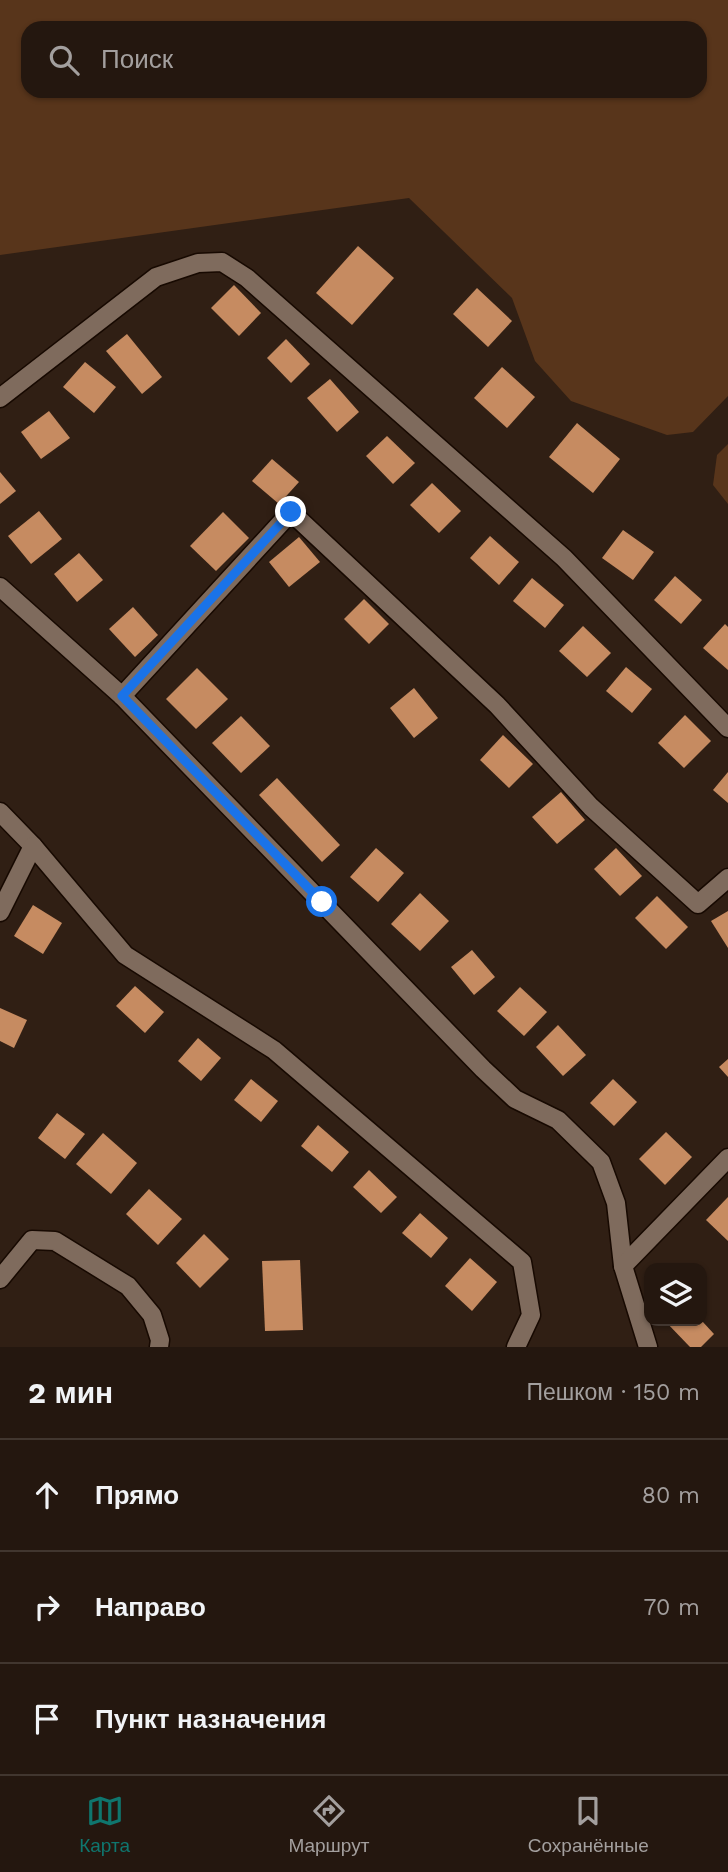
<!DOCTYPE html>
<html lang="ru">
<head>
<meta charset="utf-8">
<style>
	body { margin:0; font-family:"Work Sans",sans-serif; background:#30241d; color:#f1f3f6 }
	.controls { position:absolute; right:21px; bottom:21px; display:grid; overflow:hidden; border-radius:14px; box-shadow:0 2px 5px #0004 }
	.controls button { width:63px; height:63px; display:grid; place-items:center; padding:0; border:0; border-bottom:2px solid #41362f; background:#24170f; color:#f1f3f6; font:35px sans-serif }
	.stop { position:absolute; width:21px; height:21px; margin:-16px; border:5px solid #1a73e8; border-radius:50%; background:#fff }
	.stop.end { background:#1a73e8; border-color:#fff; box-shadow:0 2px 7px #0008 }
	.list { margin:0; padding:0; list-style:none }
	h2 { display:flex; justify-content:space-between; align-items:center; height:91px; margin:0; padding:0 28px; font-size:30px }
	h2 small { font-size:23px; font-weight:400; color:#a39f9e }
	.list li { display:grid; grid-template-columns:46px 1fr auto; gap:21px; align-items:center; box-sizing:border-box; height:112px; padding:0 28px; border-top:2px solid #41362f }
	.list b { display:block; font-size:26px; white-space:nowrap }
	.list em { font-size:23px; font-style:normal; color:#a39f9e }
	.icon { flex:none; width:38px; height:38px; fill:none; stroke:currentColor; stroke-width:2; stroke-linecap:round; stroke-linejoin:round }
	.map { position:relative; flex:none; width:728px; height:1347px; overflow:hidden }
	.search { position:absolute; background:#24170f; box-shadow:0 2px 5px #0004; left:21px; right:21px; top:21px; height:77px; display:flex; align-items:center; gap:18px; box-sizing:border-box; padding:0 24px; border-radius:21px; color:#a39f9e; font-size:26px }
	.sheet { height:427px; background:#24170f }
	nav { display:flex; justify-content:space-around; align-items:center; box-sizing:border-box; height:98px; border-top:2px solid #41362f; background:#24170f; font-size:19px; color:#a39f9e }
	nav a { display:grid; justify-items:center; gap:4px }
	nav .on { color:#0f766e }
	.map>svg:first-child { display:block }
	.green { fill:#58351b; fill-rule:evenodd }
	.building { fill:#c68b61 }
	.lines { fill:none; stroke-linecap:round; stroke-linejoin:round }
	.minor-casing { stroke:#170901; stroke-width:21 }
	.minor { stroke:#7f6b5d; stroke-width:18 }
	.route { stroke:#1a73e8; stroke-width:9 }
</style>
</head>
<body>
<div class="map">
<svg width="728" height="1347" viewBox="0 0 728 1347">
	<rect width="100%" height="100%" fill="#301f14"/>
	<g class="green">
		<path d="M0,0H728V396L693,432L667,435L571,401L535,361L512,298L409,198L0,255ZM28,28H700V91H28Z"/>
		<polygon points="728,444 728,504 713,485 717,455"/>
	</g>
	<g class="building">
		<polygon points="358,246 394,278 352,325 316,293"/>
		<polygon points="234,285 261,313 239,336 211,308"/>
		<polygon points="477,288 512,321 488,347 453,314"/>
		<polygon points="127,334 162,377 142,394 106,351"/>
		<polygon points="286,339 310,364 291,383 267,358"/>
		<polygon points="85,362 116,387 94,413 63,387"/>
		<polygon points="502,367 535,397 507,428 474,398"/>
		<polygon points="330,379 359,412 337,432 307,398"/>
		<polygon points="49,411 70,438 41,459 21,432"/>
		<polygon points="577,423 620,459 593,493 549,457"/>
		<polygon points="387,436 415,463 393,484 366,456"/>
		<polygon points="272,459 299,482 279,504 252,481"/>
		<polygon points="0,472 16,491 0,504"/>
		<polygon points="432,483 461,511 439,533 410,505"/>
		<polygon points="39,511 62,539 31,564 8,536"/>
		<polygon points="223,512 249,538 216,571 190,546"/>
		<polygon points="623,530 654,552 633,580 602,558"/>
		<polygon points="490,536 519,562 499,585 470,558"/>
		<polygon points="299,537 320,562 289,587 269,562"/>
		<polygon points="79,553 103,580 77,602 54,574"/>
		<polygon points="675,576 702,600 681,624 654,600"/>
		<polygon points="532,578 564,605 545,628 513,601"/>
		<polygon points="364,599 389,624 369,644 344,619"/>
		<polygon points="133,607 158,635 135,657 109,629"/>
		<polygon points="725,624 728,627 728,670 703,648"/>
		<polygon points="583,626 611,653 587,677 559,651"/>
		<polygon points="626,667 652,689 632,713 606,691"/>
		<polygon points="197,668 228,699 196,729 166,699"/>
		<polygon points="414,688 438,718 414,738 390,708"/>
		<polygon points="685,715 711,741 684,768 658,743"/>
		<polygon points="241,716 270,746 241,773 212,743"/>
		<polygon points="503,735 533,764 509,788 480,760"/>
		<polygon points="728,772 728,803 713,790"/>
		<polygon points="277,778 340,845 322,862 259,795"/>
		<polygon points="561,792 585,820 557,844 532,817"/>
		<polygon points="376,848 404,873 378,902 350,877"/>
		<polygon points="616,848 642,876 620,896 594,869"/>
		<polygon points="420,893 449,921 420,951 391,924"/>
		<polygon points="657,896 688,927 666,949 635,918"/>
		<polygon points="33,905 62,923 43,954 14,936"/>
		<polygon points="728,911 728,948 711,921"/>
		<polygon points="472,950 495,977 474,995 451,967"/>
		<polygon points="135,986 164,1012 145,1033 116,1006"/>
		<polygon points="520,987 547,1012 524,1036 497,1011"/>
		<polygon points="0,1008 27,1020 14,1048 0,1041"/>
		<polygon points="558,1025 586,1055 563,1076 536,1047"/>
		<polygon points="198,1038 221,1058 201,1081 178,1061"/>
		<polygon points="728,1059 728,1077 719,1067"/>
		<polygon points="251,1079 278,1101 261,1122 234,1100"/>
		<polygon points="613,1079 637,1102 614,1126 590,1103"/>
		<polygon points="57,1113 85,1134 65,1159 38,1138"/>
		<polygon points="318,1125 349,1152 332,1172 301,1146"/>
		<polygon points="666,1132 692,1157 665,1185 639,1159"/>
		<polygon points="103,1133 137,1163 111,1194 76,1164"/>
		<polygon points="369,1170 397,1197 381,1213 353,1187"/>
		<polygon points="149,1189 182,1219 158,1245 126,1214"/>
		<polygon points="728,1197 728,1241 706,1220"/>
		<polygon points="420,1213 448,1238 431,1258 402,1233"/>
		<polygon points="204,1234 229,1259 200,1288 176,1263"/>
		<polygon points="470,1258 497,1282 472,1311 445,1286"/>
		<polygon points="300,1260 303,1330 265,1331 262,1261"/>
		<polygon points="665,1321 702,1321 714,1334 701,1347 690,1347"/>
	</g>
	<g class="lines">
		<g class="minor-casing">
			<g id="minor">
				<polyline points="0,398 156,277 198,263 222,262 247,278 564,558 728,728"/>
				<polyline points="0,587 122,696 483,1069 515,1099 558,1120 601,1162 616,1203 623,1266"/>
				<polyline points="122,696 291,512 497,705 591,807 698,904 728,878"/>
				<polyline points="0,812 33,846"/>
				<polyline points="0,912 33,846 125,955 274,1050 522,1262 531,1315 516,1347"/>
				<polyline points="0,1279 32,1240 55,1241 128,1286 152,1315 160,1340 159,1347"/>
				<polyline points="648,1347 623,1266 728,1158"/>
			</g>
		</g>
		<use href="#minor" class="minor"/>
	</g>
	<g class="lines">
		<polyline class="route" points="291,512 122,696 322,902"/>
	</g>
</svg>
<div class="controls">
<button><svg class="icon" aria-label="layers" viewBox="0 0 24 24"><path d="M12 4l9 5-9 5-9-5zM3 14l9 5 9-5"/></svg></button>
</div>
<div class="stop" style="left:322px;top:902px"></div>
<div class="stop end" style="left:291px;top:512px"></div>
<div class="search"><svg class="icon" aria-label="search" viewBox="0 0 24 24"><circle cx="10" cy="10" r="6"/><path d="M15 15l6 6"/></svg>Поиск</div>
</div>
<section class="sheet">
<h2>2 мин<small>Пешком · 150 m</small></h2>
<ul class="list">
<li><svg class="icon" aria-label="ahead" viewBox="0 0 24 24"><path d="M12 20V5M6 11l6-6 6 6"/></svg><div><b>Прямо</b></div><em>80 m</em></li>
<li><svg class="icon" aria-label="right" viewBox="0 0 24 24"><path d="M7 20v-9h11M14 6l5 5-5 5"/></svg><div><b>Направо</b></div><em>70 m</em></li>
<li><svg class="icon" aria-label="arrive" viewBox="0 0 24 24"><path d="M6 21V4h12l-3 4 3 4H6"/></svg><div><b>Пункт назначения</b></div></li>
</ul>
</section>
<nav>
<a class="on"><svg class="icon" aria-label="map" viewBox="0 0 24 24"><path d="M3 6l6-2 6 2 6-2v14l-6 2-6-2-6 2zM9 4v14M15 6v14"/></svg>Карта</a>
<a><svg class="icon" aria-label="directions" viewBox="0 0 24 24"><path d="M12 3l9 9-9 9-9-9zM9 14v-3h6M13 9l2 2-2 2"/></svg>Маршрут</a>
<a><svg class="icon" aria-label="saved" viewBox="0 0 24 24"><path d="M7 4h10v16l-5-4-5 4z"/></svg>Сохранённые</a>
</nav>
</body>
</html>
